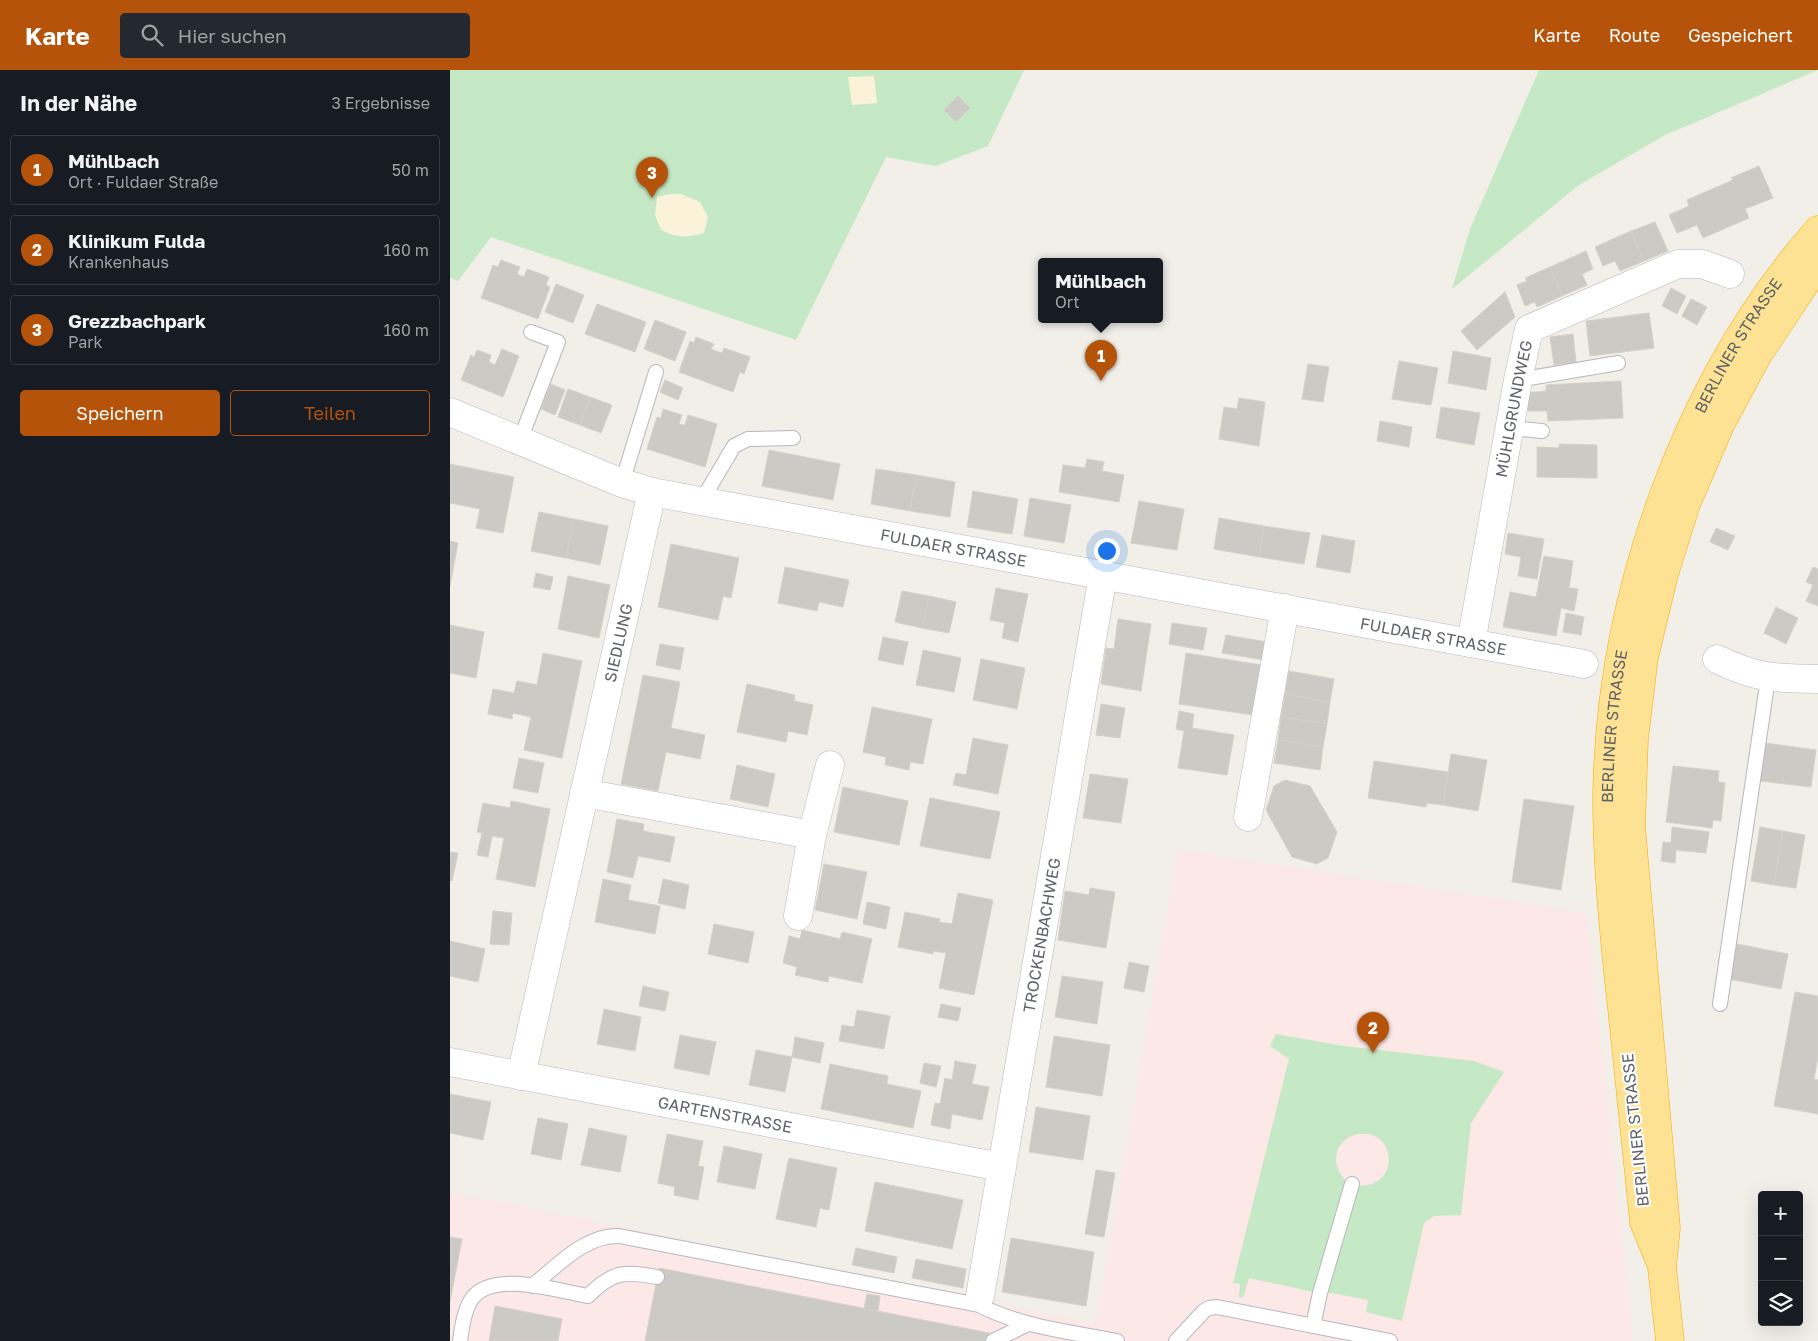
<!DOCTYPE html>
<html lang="de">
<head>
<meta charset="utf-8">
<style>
	body { margin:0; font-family:"Golos Text",sans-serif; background:#242831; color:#f1f3f6 }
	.controls { position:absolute; right:15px; bottom:15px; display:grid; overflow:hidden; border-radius:5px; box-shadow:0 5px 20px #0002 }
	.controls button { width:45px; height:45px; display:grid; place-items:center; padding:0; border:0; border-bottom:1px solid #363941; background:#171b24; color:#f1f3f6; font:25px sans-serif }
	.you { position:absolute; left:656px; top:480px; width:18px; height:18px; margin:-12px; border:4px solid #fff; border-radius:50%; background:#1a73e8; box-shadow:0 0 0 8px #1a73e833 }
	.badge { display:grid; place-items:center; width:32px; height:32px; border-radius:50%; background:#b45309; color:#fff; font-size:16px; font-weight:700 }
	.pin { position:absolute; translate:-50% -41px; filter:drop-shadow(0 1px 2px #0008) }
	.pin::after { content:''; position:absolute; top:26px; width:18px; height:15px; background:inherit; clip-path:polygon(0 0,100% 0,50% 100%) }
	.popup { position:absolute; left:588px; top:188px; width:125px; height:65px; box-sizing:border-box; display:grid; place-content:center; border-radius:5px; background:#171b24; filter:drop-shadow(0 1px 4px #0005); font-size:16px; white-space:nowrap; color:#9ea1a6 }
	.popup b { font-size:19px; color:#f1f3f6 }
	.popup::after { content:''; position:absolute; left:50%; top:100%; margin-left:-10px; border:10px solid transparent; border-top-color:#171b24 }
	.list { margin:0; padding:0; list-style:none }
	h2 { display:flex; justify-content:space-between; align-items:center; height:65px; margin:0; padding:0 20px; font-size:21px }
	h2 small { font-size:16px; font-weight:400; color:#9ea1a6 }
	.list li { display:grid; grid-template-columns:32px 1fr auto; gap:15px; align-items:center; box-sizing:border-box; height:70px; margin:0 10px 10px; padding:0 10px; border:1px solid #363941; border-radius:5px }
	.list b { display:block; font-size:19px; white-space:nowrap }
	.list p { margin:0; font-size:16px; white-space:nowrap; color:#9ea1a6 }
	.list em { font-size:16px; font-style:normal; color:#9ea1a6 }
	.actions { display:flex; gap:10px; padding:15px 20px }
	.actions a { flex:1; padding:11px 0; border:1px solid #b45309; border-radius:5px; text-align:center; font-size:18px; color:#b45309 }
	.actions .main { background:#b45309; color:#fff }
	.icon { flex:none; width:28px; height:28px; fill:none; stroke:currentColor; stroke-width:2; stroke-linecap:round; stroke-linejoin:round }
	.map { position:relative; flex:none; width:1368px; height:1271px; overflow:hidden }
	header { display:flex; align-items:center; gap:30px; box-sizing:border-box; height:70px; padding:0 25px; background:#b45309; color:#fff }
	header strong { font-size:24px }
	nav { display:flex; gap:28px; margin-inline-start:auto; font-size:18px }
	.search { width:350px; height:45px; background:#242831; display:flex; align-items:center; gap:12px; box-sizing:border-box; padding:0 18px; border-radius:5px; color:#9ea1a6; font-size:19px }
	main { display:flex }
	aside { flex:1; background:#171b24 }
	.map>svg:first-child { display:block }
	.medical { fill:#fce8e6 }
	.green { fill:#c5e8c5 }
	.sand { fill:#fbf3d9 }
	.building { fill:#cccac5; stroke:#d6d1c6 }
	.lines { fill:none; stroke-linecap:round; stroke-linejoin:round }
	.lane-casing { stroke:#b5b8bc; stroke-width:16 }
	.street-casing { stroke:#b5b8bc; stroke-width:29 }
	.highway-casing { stroke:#f9ab00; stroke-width:29 }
	.lane { stroke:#fff; stroke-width:14 }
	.street { stroke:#fff; stroke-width:28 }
	.highway { stroke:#fde293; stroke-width:28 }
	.labels { text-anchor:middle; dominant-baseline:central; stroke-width:4; stroke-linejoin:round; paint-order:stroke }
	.street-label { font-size:16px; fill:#5f6368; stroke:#fff }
</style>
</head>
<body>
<header>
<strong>Karte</strong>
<div class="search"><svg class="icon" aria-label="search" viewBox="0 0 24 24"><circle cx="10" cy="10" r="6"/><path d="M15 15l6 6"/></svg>Hier suchen</div>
<nav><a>Karte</a><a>Route</a><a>Gespeichert</a></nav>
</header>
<main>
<aside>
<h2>In der Nähe<small>3 Ergebnisse</small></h2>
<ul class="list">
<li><span class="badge">1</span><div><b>Mühlbach</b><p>Ort · Fuldaer Straße</p></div><em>50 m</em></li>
<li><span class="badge">2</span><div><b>Klinikum Fulda</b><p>Krankenhaus</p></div><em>160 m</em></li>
<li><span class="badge">3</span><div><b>Grezzbachpark</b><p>Park</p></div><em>160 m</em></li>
</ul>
<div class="actions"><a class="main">Speichern</a><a>Teilen</a></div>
</aside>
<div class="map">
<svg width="1368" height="1271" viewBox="0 0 1368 1271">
	<rect width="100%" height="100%" fill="#f1efe8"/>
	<polygon class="medical" points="728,780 1137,843 1183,1271 0,1271 0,1122 646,1254"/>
	<g class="green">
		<polygon points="0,0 574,0 538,76 486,96 436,87 346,270 41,167 8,211 0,208"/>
		<polygon points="1089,0 1368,0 1215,65 1129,115 1002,219 1020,159"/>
		<path d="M826,964L894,976L1024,991L1054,1002L1021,1053L1011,1145L984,1146L974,1153L952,1251L916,1242L918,1230L876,1222L908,1116C951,1117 947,1059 909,1064C900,1065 892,1071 888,1079C883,1091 888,1102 896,1111L863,1222L799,1208L793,1228L789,1227L790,1214L783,1213L839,989L820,976Z"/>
	</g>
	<g class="sand">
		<polygon points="424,6 427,33 402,35 398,7"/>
		<path d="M219,124H231L250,132L258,147L254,163C236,168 228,168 211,160L205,145L207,127Z"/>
	</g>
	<g class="building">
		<polygon points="508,26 520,38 506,52 494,40"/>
		<polygon points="1309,96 1323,128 1295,139 1299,148 1253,168 1247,155 1227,163 1219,145 1239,136 1237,130 1283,110 1281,108"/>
		<polygon points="1205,152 1218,181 1194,191 1181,161"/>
		<polygon points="1181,161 1194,191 1170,201 1165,191 1153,196 1145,177"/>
		<polygon points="1136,181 1143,199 1132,204 1137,215 1112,226 1100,197"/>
		<polygon points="51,190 70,197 67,204 74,207 77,199 99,207 96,215 100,217 88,249 31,228 43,195 48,197"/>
		<polygon points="1100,197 1112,226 1087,237 1085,232 1075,236 1067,215 1077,211 1075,208"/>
		<polygon points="106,214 134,225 123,253 95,242"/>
		<polygon points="1221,218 1236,226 1227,244 1212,236"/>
		<polygon points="1055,222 1065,247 1027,280 1011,261"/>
		<polygon points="1241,229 1257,237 1247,255 1232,246"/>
		<polygon points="147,234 196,252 185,282 135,264"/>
		<polygon points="1199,243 1204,278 1140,286 1136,251"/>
		<polygon points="205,250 236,262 225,291 194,279"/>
		<polygon points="1123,264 1126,292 1104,295 1100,267"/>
		<polygon points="246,267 264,274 261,279 272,283 274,278 300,287 294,304 290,302 283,322 229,302 240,271 244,273"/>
		<polygon points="52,279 69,286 53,327 11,310 21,285 24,287 27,280 41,285 39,292 45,295"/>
		<polygon points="1003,281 1041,288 1036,320 998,313"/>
		<polygon points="949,291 988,298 981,335 942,329"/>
		<polygon points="858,294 879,297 873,332 852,329"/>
		<polygon points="215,310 233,318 228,330 210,322"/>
		<polygon points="1171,311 1173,348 1098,351 1097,341 1078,341 1077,323 1096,321 1096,315"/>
		<polygon points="101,314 115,320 105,345 91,339"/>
		<polygon points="118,319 140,327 130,355 108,347"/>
		<polygon points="140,327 162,335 151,363 130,355"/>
		<polygon points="789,328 815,332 809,376 769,369 774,337 787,339"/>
		<polygon points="991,337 1030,343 1024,375 986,368"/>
		<polygon points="213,339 232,345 229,354 235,355 238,345 267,354 255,397 197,379 207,347 211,348"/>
		<polygon points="930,351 962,357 959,377 927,371"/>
		<polygon points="1109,374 1147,375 1147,408 1087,407 1087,377 1109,378"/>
		<polygon points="319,380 390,394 383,430 312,416"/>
		<polygon points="637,389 654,392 652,401 674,405 669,432 609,422 613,395 635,398"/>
		<polygon points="0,394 64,407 53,463 26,458 30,439 0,433"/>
		<polygon points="426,399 466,405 460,441 421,434"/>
		<polygon points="466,405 505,412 500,447 460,441"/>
		<polygon points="523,421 568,429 562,464 517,457"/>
		<polygon points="580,428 621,435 614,473 574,466"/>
		<polygon points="689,431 734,439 727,480 681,473"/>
		<polygon points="89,442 124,449 116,488 81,481"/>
		<polygon points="769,448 814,456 809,487 764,479"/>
		<polygon points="124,449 158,456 150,495 116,488"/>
		<polygon points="814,456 860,463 854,494 809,487"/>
		<polygon points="1266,458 1285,466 1278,480 1260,472"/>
		<polygon points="1058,463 1094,469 1087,509 1068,506 1071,487 1055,484"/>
		<polygon points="872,465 905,471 900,503 866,497"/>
		<polygon points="0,471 8,473 0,516"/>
		<polygon points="221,474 289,488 281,528 273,526 268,550 208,537"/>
		<polygon points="1094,486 1123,491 1119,518 1128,519 1124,541 1111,538 1106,566 1053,557 1060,522 1086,527"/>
		<polygon points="335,497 399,510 393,537 369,532 367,541 328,533"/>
		<polygon points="1363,497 1368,499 1368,536 1356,531 1363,515 1356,512"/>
		<polygon points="86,503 103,507 100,520 83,517"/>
		<polygon points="118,506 160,515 149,568 108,559"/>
		<polygon points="546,518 578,524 568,572 552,568 555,553 540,550"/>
		<polygon points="452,521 479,526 472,558 445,552"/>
		<polygon points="479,526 506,532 499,563 472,558"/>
		<polygon points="1326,537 1348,548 1336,574 1314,563"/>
		<polygon points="1116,543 1134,547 1131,565 1113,562"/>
		<polygon points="668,549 701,554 691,621 651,614 656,578 664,579"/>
		<polygon points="722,553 757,558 753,580 719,574"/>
		<polygon points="0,555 34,562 26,608 0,603"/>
		<polygon points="776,565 817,572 814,590 772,583"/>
		<polygon points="433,567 458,572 453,595 428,590"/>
		<polygon points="210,574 234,578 230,600 206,595"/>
		<polygon points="473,580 511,588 504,622 466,615"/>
		<polygon points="93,583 132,591 112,688 74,680 81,647 63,643 62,649 38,644 43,619 64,623 67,611 87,615"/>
		<polygon points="736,583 811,595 803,645 729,634"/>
		<polygon points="531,589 575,598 567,639 523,630"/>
		<polygon points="839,601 884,609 880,632 835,624"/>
		<polygon points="193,605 230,612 221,658 255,665 250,689 216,682 208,721 171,714"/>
		<polygon points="297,614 345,625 344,631 363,635 357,665 338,661 336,672 287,662"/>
		<polygon points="835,624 880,632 877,654 831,647"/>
		<polygon points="651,634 675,638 670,668 646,665"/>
		<polygon points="422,637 482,649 473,694 460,692 459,700 435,695 436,687 413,682"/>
		<polygon points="729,641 744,644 742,658 784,665 777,705 728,698 734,661 726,659"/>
		<polygon points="831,647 877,654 873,677 828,670"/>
		<polygon points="523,668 558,675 548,724 503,715 506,703 516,705"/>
		<polygon points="828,670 873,677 870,700 824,693"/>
		<polygon points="1315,673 1366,680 1361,717 1310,711"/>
		<polygon points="1001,684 1037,690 1028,741 993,735"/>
		<polygon points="69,688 94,693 88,723 63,718"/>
		<polygon points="924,691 998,702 993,735 977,733 976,737 918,728"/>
		<polygon points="287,695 325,704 318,737 280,729"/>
		<polygon points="1223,696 1269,701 1268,712 1275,713 1271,751 1263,750 1262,758 1216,752"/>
		<polygon points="640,704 678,709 671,753 633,748"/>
		<polygon points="835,710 860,716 887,762 878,788 867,794 842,787 816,740 824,716"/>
		<polygon points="393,717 458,731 449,775 384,762"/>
		<polygon points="480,728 550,742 540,789 470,776"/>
		<polygon points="1074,729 1124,736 1111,820 1062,812"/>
		<polygon points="61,731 100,739 85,817 46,809 54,768 42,766 38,787 27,785 32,763 27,762 33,733 60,738"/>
		<polygon points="167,749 194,754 193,761 225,767 220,792 188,786 183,808 157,802"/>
		<polygon points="1222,757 1259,762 1256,783 1226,780 1225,793 1211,791 1213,772 1221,773"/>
		<polygon points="1310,757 1333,761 1324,815 1301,811"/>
		<polygon points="1333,761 1355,765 1346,818 1324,815"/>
		<polygon points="0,782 8,783 2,811 0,810"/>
		<polygon points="374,794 417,802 407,849 365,840"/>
		<polygon points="153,809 181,815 178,830 210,836 205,864 145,852"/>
		<polygon points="213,809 239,815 235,839 208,833"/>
		<polygon points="640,818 665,822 656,878 608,870 615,821 639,825"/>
		<polygon points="508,823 543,830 524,925 489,918 496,883 483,881 483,884 448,877 455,842 490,849 489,852 502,854"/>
		<polygon points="417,832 440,837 436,859 413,854"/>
		<polygon points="43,841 62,843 59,875 40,874"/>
		<polygon points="264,854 304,862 298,893 258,884"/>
		<polygon points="352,860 390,869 392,862 422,869 412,913 379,906 378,912 345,905 347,897 333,893 339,866 350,869"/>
		<polygon points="0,871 35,879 28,912 0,906"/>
		<polygon points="1287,874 1338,884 1331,919 1279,909"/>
		<polygon points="679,892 699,896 694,922 674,918"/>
		<polygon points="612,906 653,912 647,954 605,947"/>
		<polygon points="193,916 219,922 215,941 189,936"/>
		<polygon points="1345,922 1368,926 1368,987 1364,1009 1368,1010 1368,1044 1324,1036"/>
		<polygon points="491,934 511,938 508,951 488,947"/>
		<polygon points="154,939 191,947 185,981 147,974"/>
		<polygon points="407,940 440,946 434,979 389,971 392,955 404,957"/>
		<polygon points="230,965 266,972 259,1005 224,998"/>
		<polygon points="604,966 660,975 652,1026 596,1017"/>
		<polygon points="345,967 374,973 370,993 342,987"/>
		<polygon points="306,980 342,987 335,1022 299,1015"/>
		<polygon points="505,991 526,995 522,1014 539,1017 532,1050 502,1044 500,1059 481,1055 485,1033 490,1034 495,1008 502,1010"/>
		<polygon points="474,993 491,996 486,1017 470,1013"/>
		<polygon points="380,994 438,1006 437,1014 471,1021 463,1058 371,1039"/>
		<polygon points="0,1024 41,1032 33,1070 0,1063"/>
		<polygon points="586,1037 640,1046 633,1090 579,1082"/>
		<polygon points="88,1048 118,1054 111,1090 81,1084"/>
		<polygon points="139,1058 177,1066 170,1102 131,1095"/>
		<polygon points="217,1064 253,1071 248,1096 254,1097 248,1130 224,1125 225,1117 208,1113"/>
		<polygon points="274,1076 312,1084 305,1119 267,1112"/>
		<polygon points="339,1088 387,1098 379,1140 370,1138 366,1157 326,1149"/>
		<polygon points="646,1100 665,1103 654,1167 635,1164"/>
		<polygon points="425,1112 513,1130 502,1179 415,1161"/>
		<polygon points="0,1167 12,1169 0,1232"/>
		<polygon points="561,1168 644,1182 636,1236 552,1222"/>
		<polygon points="406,1178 447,1187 444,1203 402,1195"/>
		<polygon points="466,1189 516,1199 513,1218 462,1208"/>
		<polygon points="209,1198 544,1264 543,1271 195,1271"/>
		<polygon points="417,1224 430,1226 428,1241 414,1239"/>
		<polygon points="45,1236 112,1249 108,1271 39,1271"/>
	</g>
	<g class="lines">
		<g class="lane-casing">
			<g id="lane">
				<polyline points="1068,310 1168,293"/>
				<polyline points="1060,358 1092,361"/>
				<polyline points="70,370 108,272 81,262"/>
				<polyline points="172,413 206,302"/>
				<polyline points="252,430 284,376 298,369 343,368"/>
				<polyline points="1270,934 1318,608"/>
				<path d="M82,1216C106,1197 136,1164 169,1166L529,1235C571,1257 621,1262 667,1271"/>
				<polyline points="863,1256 870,1223 902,1114"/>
				<path d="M10,1271C12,1257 14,1242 21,1230C41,1199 108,1221 138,1226C162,1201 175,1201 207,1207"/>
				<polyline points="543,1271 578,1254"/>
				<polyline points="726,1271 754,1241 759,1238 767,1237 940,1271"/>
			</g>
		</g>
		<g class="street-casing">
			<g id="street">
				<path id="s1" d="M0,342L172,413L202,422L1134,594"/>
				<path id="s2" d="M1021,573L1068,310L1079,259L1228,194H1252L1280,204"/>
				<path d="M1267,589C1307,609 1325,608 1368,609"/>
				<polyline points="134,723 362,765"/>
				<polyline points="798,747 835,538"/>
				<polyline points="348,846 362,765 380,695"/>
				<path id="s3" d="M0,992L551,1097"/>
				<path id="s4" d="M71,1006L202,422"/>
				<path id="s5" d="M530,1226L653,505"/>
			</g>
		</g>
		<g class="highway-casing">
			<g id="highway">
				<path id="s6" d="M1210,1191L1194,1152C1187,1081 1179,1010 1172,938C1164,869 1157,799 1157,729C1159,529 1235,311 1368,160"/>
				<polyline points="1220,1271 1212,1197 1216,1158 1181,756 1184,669 1194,587 1214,504 1236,434 1270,355 1307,286 1368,194"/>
			</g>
		</g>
		<use href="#lane" class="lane"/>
		<use href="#street" class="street"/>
		<use href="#highway" class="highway"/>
	</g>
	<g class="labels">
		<g class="street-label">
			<text stroke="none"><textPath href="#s6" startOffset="945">BERLINER STRASSE</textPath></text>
			<text stroke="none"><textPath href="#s2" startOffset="238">MÜHLGRUNDWEG</textPath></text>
			<text stroke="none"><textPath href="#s1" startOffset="524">FULDAER STRASSE</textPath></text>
			<text stroke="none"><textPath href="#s1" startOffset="1012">FULDAER STRASSE</textPath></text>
			<text stroke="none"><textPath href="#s4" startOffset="444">SIEDLUNG</textPath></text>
			<text stroke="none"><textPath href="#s6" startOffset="540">BERLINER STRASSE</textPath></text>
			<text stroke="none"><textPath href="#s5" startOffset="366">TROCKENBACHWEG</textPath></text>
			<text stroke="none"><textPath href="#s3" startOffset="280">GARTENSTRASSE</textPath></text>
			<text transform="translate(1185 1060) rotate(-96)">BERLINER STRASSE</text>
		</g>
	</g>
</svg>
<div class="controls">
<button>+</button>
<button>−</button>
<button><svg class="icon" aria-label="layers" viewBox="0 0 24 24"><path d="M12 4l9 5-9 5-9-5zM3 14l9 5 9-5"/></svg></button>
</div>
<div class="you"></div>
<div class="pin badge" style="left:651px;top:311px">1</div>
<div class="popup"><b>Mühlbach</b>Ort</div>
<div class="pin badge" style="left:923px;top:983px">2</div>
<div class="pin badge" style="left:202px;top:128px">3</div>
</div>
</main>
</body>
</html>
